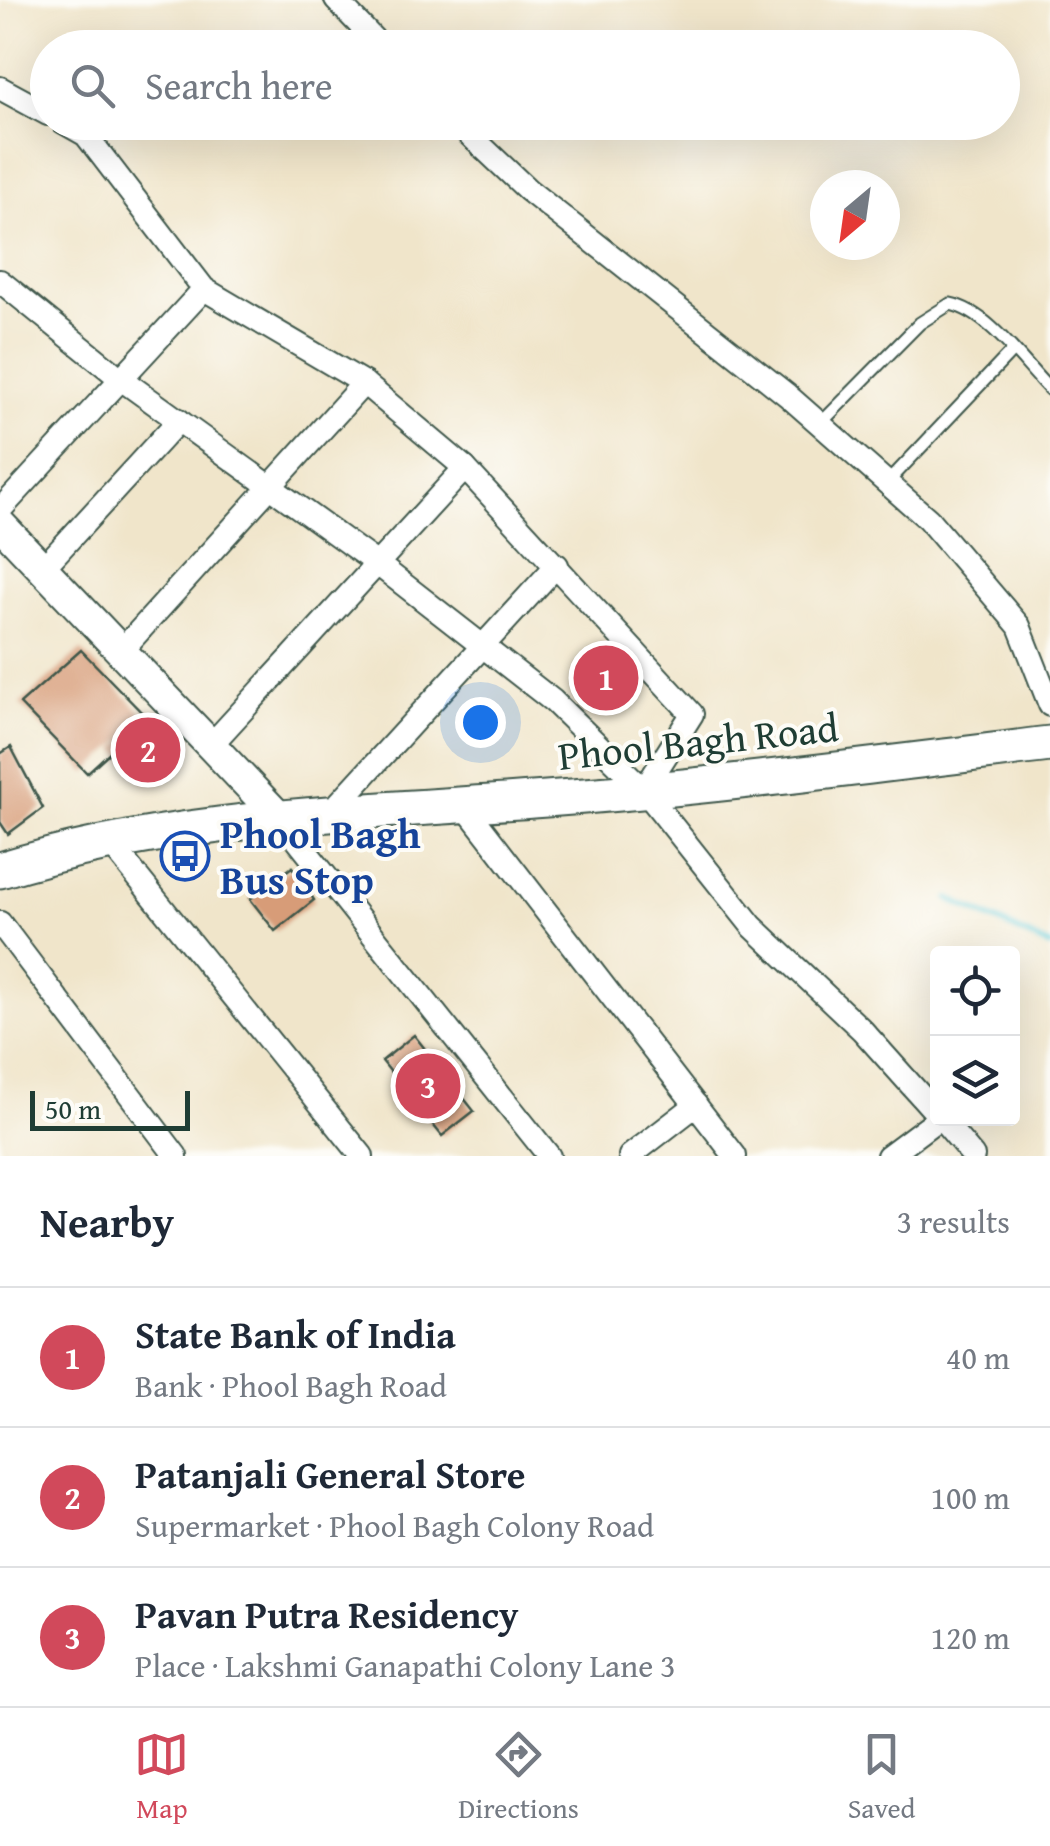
<!DOCTYPE html>
<html lang="en">
<head>
<meta charset="utf-8">
<style>
	body { margin:0; font-family:"Gentium Book Plus",serif; background:#f2f2f3; color:#1f2937 }
	.controls { position:absolute; right:30px; bottom:30px; display:grid; overflow:hidden; border-radius:10px; box-shadow:0 10px 40px #0002 }
	.controls button { width:90px; height:90px; display:grid; place-items:center; padding:0; border:0; border-bottom:2px solid #e0e1e3; background:#fff; color:#1f2937; font:50px sans-serif }
	.compass { position:absolute; left:810px; top:170px; width:90px; height:90px; border-radius:50%; background:#fff; box-shadow:0 10px 40px #0002; rotate:209deg }
	.scale { position:absolute; left:30px; bottom:25px; width:160px; box-sizing:border-box; padding-left:10px; border:5px solid #1f3d34; border-top:0; font-size:28px; line-height:35px; white-space:nowrap; color:#1f3d34; -webkit-text-stroke:8px #fdfcf7; paint-order:stroke }
	.you { position:absolute; left:480px; top:722px; width:35px; height:35px; margin:-25px; border:8px solid #fff; border-radius:50%; background:#1a73e8; box-shadow:0 0 0 15px #1a73e833 }
	.badge { display:grid; place-items:center; width:65px; height:65px; border-radius:50%; background:#d1495b; color:#fff; font-size:32px; font-weight:700 }
	.pin { position:absolute; translate:-50% -50%; border:5px solid #fff; box-shadow:0 2px 10px #0006 }
	.list { margin:0; padding:0; list-style:none }
	h2 { display:flex; justify-content:space-between; align-items:center; height:130px; margin:0; padding:0 40px; font-size:42px }
	h2 small { font-size:32px; font-weight:400; color:#747a83 }
	.list li { display:grid; grid-template-columns:65px 1fr auto; gap:30px; align-items:center; box-sizing:border-box; height:140px; padding:0 40px; border-top:2px solid #e0e1e3 }
	.list b { display:block; font-size:38px; white-space:nowrap }
	.list p { margin:0; font-size:32px; white-space:nowrap; color:#747a83 }
	.list em { font-size:32px; font-style:normal; color:#747a83 }
	.icon { flex:none; width:55px; height:55px; fill:none; stroke:currentColor; stroke-width:2; stroke-linecap:round; stroke-linejoin:round }
	.map { position:relative; flex:none; width:1050px; height:1156px; overflow:hidden }
	.search { position:absolute; background:#fff; box-shadow:0 10px 40px #0002; left:30px; right:30px; top:30px; height:110px; display:flex; align-items:center; gap:25px; box-sizing:border-box; padding:0 35px; border-radius:55px; color:#747a83; font-size:38px }
	.sheet { height:550px; background:#fff }
	nav { display:flex; justify-content:space-around; align-items:center; box-sizing:border-box; height:140px; border-top:2px solid #e0e1e3; background:#fff; font-size:28px; color:#747a83 }
	nav a { display:grid; justify-items:center; gap:5px }
	nav .on { color:#d1495b }
	.map>svg:first-child { display:block }
	.lines { fill:none; stroke-linecap:round; stroke-linejoin:round }
	.stream { stroke:#5cc8d5; stroke-width:6 }
	.building { fill:#d79c78 }
	.lane-casing { stroke:#3e564a; stroke-width:15 }
	.street-casing { stroke:#3e564a; stroke-width:26 }
	.secondary-casing { stroke:#3e564a; stroke-width:34 }
	.primary-casing { stroke:#3e564a; stroke-width:39 }
	.lane { stroke:#fff; stroke-width:11 }
	.street { stroke:#fff; stroke-width:22 }
	.secondary { stroke:#fff; stroke-width:30 }
	.primary { stroke:#fff; stroke-width:35 }
	.labels { text-anchor:middle; dominant-baseline:central; stroke-width:8; stroke-linejoin:round; paint-order:stroke }
	.street-label { font-size:40px; fill:#1f3d34; stroke:#fdfcf7 }
	.transit-label { font-size:40px; font-weight:bold; fill:#164399; stroke:#fdfcf7; text-anchor:start }
</style>
</head>
<body>
<div class="map">
<svg width="1050" height="1156" viewBox="0 0 1050 1156">
	<rect width="100%" height="100%" fill="#fdfcf7"/>
	<filter id="ink" filterUnits="userSpaceOnUse"><feTurbulence type="fractalNoise" baseFrequency=".01" numOctaves="2"/><feDisplacementMap in="SourceGraphic" scale="20" xChannelSelector="R" yChannelSelector="G"/><feConvolveMatrix kernelMatrix="1 2 1 2 8 2 1 2 1" color-interpolation-filters="sRGB"/></filter>
	<filter id="wash" filterUnits="userSpaceOnUse"><feTurbulence type="fractalNoise" baseFrequency=".0048" numOctaves="4" result="noise"/><feDisplacementMap in="SourceGraphic" scale="40" xChannelSelector="R" yChannelSelector="G"/><feGaussianBlur stdDeviation="2.25" result="paint"/><feColorMatrix in="noise" values="0 0 0 0 0 0 0 0 0 0 0 0 0 0 0 0 0 1.4 0 .05"/><feComposite in="paint" operator="in"/></filter>
	<g filter="url(#wash)">
		<rect width="100%" height="100%" fill="#f0e5ca"/>
		<g class="lines">
			<polyline class="stream" points="949,899 1050,946"/>
		</g>
		<g id="blocks">
			<g class="building">
				<polygon points="81,650 180,752 146,783 116,749 134,730 87,773 20,704"/>
				<polygon points="11,747 43,808 8,834 0,822 0,754"/>
				<polygon points="292,867 314,900 275,931 250,899"/>
				<polygon points="414,1035 474,1111 442,1136 382,1061"/>
			</g>
		</g>
	</g>
	<g filter="url(#ink)">
		<use href="#blocks" fill-opacity="0" stroke="#3e564a" stroke-width="2.5"/>
		<g class="lines">
			<g class="lane-casing">
				<g id="lane">
					<path d="M820,424L920,323L950,304C988,311 1023,363 1050,390"/>
					<polyline points="887,483 1012,351"/>
				</g>
			</g>
			<g class="street-casing">
				<g id="street">
					<polyline points="336,0 382,48"/>
					<polyline points="0,88 48,114"/>
					<polyline points="63,122 86,135 204,289 364,383 465,468 692,714 644,790"/>
					<polyline points="456,122 528,190 787,395 928,519 1019,626 1050,705"/>
					<polyline points="0,281 121,379 380,566 553,701 644,790 752,926 862,1030 938,1115"/>
					<polyline points="0,510 204,289"/>
					<polyline points="44,567 179,420"/>
					<polyline points="121,651 364,383"/>
					<polyline points="210,746 465,468"/>
					<polyline points="463,804 735,1156"/>
					<polyline points="329,814 557,565"/>
					<polyline points="278,816 549,1156"/>
					<polyline points="111,844 362,1156"/>
					<polyline points="0,923 176,1156"/>
					<polyline points="941,1118 973,1156"/>
					<polyline points="630,1156 696,1105"/>
					<polyline points="888,1156 939,1118"/>
				</g>
			</g>
			<g class="secondary-casing">
				<polyline id="secondary" points="0,524 278,816"/>
			</g>
			<g class="primary-casing">
				<path id="primary" d="M0,870C177,815 363,813 546,799C715,787 882,764 1050,744"/>
			</g>
			<use href="#lane" class="lane"/>
			<use href="#street" class="street"/>
			<use href="#secondary" class="secondary"/>
			<use href="#primary" class="primary"/>
		</g>
	</g>
	<defs>
		<g id="bus-ring" transform="scale(2.5)"><circle r="9.5" fill="#fdfcf7" stroke="#1a4fb4" stroke-width="1.5"/><path d="M-5-6H5V4H4V6H2V4H-2V6H-4V4H-5ZM-3.5-4V0h7V-4ZM-3.5 1.2v1.5H-2V1.2ZM2 1.2v1.5H3.5V1.2Z" fill="#1a4fb4"/></g>
	</defs>
	<g fill-rule="evenodd">
		<use href="#bus-ring" x="185" y="856"/>
	</g>
	<g class="labels">
		<g class="street-label">
			<text transform="translate(698 741) rotate(-6)">Phool Bagh Road</text>
		</g>
		<g class="transit-label">
			<text x="220" y="833">Phool Bagh<tspan x="220" dy="46">Bus Stop</tspan></text>
		</g>
	</g>
</svg>
<div class="controls">
<button><svg class="icon" aria-label="locate" viewBox="0 0 24 24"><circle cx="12" cy="12" r="6"/><path d="M12 2v4M12 18v4M2 12h4M18 12h4"/></svg></button>
<button><svg class="icon" aria-label="layers" viewBox="0 0 24 24"><path d="M12 4l9 5-9 5-9-5zM3 14l9 5 9-5"/></svg></button>
</div>
<svg class="compass" viewBox="-18 -18 36 36"><path d="M0-13l5 13h-10z" fill="#e53935"/><path d="M0 13l5-13h-10z" fill="#747a83"/></svg>
<div class="scale">50 m</div>
<div class="you"></div>
<div class="pin badge" style="left:606px;top:678px">1</div>
<div class="pin badge" style="left:148px;top:750px">2</div>
<div class="pin badge" style="left:428px;top:1086px">3</div>
<div class="search"><svg class="icon" aria-label="search" viewBox="0 0 24 24"><circle cx="10" cy="10" r="6"/><path d="M15 15l6 6"/></svg>Search here</div>
</div>
<section class="sheet">
<h2>Nearby<small>3 results</small></h2>
<ul class="list">
<li><span class="badge">1</span><div><b>State Bank of India</b><p>Bank · Phool Bagh Road</p></div><em>40 m</em></li>
<li><span class="badge">2</span><div><b>Patanjali General Store</b><p>Supermarket · Phool Bagh Colony Road</p></div><em>100 m</em></li>
<li><span class="badge">3</span><div><b>Pavan Putra Residency</b><p>Place · Lakshmi Ganapathi Colony Lane 3</p></div><em>120 m</em></li>
</ul>
</section>
<nav>
<a class="on"><svg class="icon" aria-label="map" viewBox="0 0 24 24"><path d="M3 6l6-2 6 2 6-2v14l-6 2-6-2-6 2zM9 4v14M15 6v14"/></svg>Map</a>
<a><svg class="icon" aria-label="directions" viewBox="0 0 24 24"><path d="M12 3l9 9-9 9-9-9zM9 14v-3h6M13 9l2 2-2 2"/></svg>Directions</a>
<a><svg class="icon" aria-label="saved" viewBox="0 0 24 24"><path d="M7 4h10v16l-5-4-5 4z"/></svg>Saved</a>
</nav>
</body>
</html>
